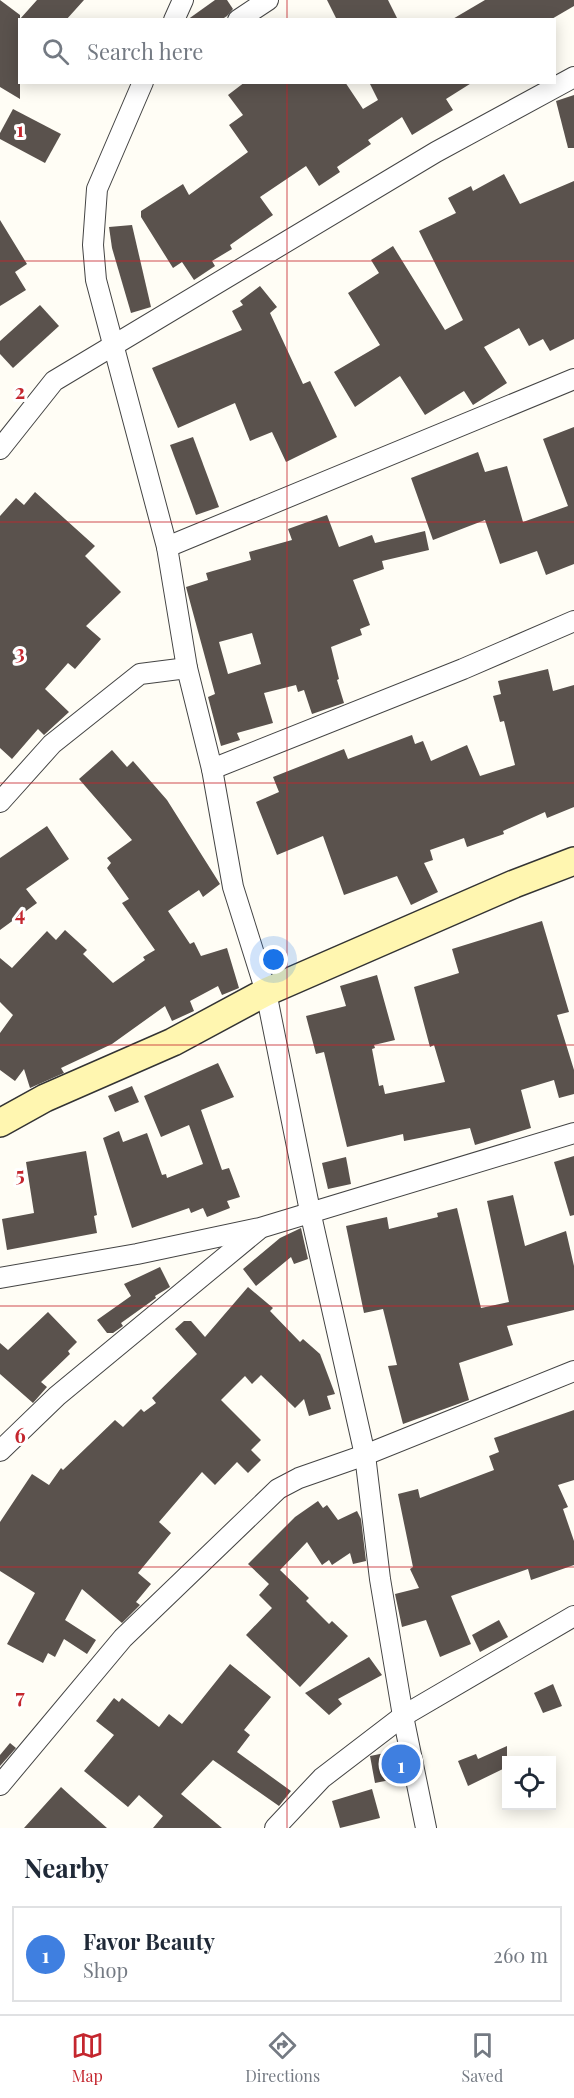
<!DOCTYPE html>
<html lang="en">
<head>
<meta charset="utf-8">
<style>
	body { margin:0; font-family:"Playfair Display",serif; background:#f2f2f3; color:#1f2937 }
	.controls { position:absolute; right:18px; bottom:18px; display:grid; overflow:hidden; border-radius:0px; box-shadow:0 3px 15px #0003 }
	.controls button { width:54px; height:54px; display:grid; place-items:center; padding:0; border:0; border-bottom:2px solid #e0e1e3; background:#fff; color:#1f2937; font:30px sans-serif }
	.you { position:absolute; left:274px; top:960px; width:21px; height:21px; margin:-15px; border:4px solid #fff; border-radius:50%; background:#1a73e8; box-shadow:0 0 0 9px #1a73e833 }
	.badge { display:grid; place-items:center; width:39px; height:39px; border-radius:50%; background:#c4262e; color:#fff; font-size:20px; font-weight:700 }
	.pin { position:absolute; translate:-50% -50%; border:3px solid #fff; box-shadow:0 2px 6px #0006 }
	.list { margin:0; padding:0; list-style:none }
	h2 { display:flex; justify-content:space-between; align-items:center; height:78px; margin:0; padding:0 24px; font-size:26px }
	h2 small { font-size:20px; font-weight:400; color:#747a83 }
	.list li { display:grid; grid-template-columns:39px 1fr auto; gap:18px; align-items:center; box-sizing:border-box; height:96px; margin:0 12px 12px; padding:0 12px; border:2px solid #e0e1e3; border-radius:0px }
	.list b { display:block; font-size:22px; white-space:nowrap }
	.list p { margin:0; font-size:20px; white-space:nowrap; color:#747a83 }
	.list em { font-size:20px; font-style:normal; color:#747a83 }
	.icon { flex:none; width:33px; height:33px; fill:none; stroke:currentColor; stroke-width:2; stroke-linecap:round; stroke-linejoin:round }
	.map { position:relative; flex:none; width:574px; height:1828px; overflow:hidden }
	.search { position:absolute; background:#fff; box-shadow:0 3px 15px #0003; left:18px; right:18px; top:18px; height:66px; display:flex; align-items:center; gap:15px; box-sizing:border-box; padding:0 21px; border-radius:0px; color:#747a83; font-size:22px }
	.sheet { height:186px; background:#fff }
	nav { display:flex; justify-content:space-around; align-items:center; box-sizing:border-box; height:84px; border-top:2px solid #e0e1e3; background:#fff; font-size:16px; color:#747a83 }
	nav a { display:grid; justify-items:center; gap:3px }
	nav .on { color:#c4262e }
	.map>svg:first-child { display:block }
	.building { fill:#5a524d; fill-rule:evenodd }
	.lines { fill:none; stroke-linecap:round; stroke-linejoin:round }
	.street-casing { stroke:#444; stroke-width:22 }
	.secondary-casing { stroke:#333; stroke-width:30 }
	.street { stroke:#fff; stroke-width:20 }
	.secondary { stroke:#fff6b0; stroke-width:27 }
	.grid { fill:none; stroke:#c4262e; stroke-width:1.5; stroke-opacity:0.55 }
	.grid-label { font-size:20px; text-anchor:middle; font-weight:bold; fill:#c4262e; stroke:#fff; stroke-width:6; stroke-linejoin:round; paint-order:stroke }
</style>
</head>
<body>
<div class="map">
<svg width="574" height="1828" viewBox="0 0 574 1828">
	<rect width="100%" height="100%" fill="#fffdf5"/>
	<g class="building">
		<polygon points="0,0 20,15 20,19 37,0 84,0 66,20 20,20 20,99 0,87"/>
		<polygon points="215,0 227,0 233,9 227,16 221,20 187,20"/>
		<polygon points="327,0 388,0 398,20 337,20"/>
		<polygon points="485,0 574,0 574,6 550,20 451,20"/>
		<polygon points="245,82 345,82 363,109 378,100 369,82 473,82 446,99 453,110 412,135 402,117 368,140 371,144 337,167 340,172 319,186 306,166 260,197 273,215 230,245 232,249 212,261 215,266 194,280 182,262 173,268 141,217 141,211 183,184 189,195 248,152 229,125 243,115 228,95"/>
		<polygon points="574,95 574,148 568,148 556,101"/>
		<polygon points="13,109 61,134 45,163 0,139 0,133"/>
		<polygon points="504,174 520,204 574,181 574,339 550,351 543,339 529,346 519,328 484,347 507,383 473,405 464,391 425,415 400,376 355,407 334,372 380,345 348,293 379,273 371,260 393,246 445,330 463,320 419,231 456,213 448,198 471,186 473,191"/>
		<polygon points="0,220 27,264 15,272 26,290 0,306"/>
		<polygon points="132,225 151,307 131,313 112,248 109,227"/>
		<polygon points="260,286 277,307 270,313 303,384 310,381 337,437 286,462 272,432 250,441 235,403 178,428 152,368 242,330 232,311 243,305 240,301"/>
		<polygon points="40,305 59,326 13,368 0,354 0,341"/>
		<polygon points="574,427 574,564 546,575 537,551 500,564 485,520 433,540 411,478 478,452 485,472 507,466 523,522 568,506 543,439"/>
		<polygon points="193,437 219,507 196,515 170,445"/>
		<polygon points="35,492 95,546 85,556 121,592 86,626 101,639 75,669 68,663 45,689 69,712 44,735 38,729 12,759 0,748 0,516 16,498 24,505"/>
		<path d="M327,515L339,547L372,535L375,543L425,531L429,550L382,561L384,569L353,580L370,625L360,629L362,635L331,647L339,679L337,680L344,703L312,714L304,690L298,692L296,685L264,693L273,723L237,733L240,740L221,746L208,697L215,694L186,587L208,580L206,573L251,560L249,552L292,540L288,529ZM252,633L261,664L228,674L219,642Z"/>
		<polygon points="548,669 553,691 574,685 574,807 547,818 545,812 503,831 504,834 467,847 464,838 430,850 433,860 424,863 438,892 411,905 397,876 344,895 323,836 277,855 256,802 279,792 273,777 344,749 348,759 412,735 415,744 423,741 431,761 467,745 480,776 515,765 504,721 500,722 493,696 501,694 498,681"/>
		<polygon points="112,750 127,767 133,761 167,800 220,884 203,897 199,890 168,911 190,944 194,942 201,956 227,948 239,988 222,995 218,986 190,1001 194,1011 172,1021 165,1006 112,1044 61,1068 64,1073 30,1088 24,1069 15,1081 0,1070 0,1033 13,1015 0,1002 0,958 12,968 47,931 56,940 65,930 87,950 83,954 113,983 145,960 143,957 155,950 122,903 129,899 107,868 111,863 107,858 132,840 79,779"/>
		<polygon points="47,826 69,859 26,889 37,903 0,930 0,858"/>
		<polygon points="542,921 569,1012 557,1015 574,1070 574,1094 559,1098 554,1080 521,1090 531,1128 475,1145 470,1128 404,1141 403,1134 347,1147 324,1052 316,1054 306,1016 346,1006 340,986 377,975 395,1040 374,1045 375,1048 372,1049 379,1086 383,1085 385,1094 445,1082 434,1045 430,1047 414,987 459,973 452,949"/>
		<polygon points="218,1063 234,1097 201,1110 222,1170 229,1168 240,1197 227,1201 230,1208 207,1217 203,1208 191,1213 189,1208 132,1228 103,1138 119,1131 123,1142 147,1133 162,1175 166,1174 167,1178 203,1164 189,1125 161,1137 144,1096"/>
		<polygon points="132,1086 139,1102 115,1112 108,1096"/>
		<polygon points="86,1151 97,1215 94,1216 97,1233 7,1250 2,1219 34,1213 26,1162"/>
		<polygon points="574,1156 574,1215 570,1216 554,1162"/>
		<polygon points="346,1157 351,1184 328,1189 322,1163"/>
		<polygon points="513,1195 525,1246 566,1231 574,1266 574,1310 507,1326 513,1345 459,1363 469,1400 403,1424 388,1366 397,1365 383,1309 364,1313 346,1226 387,1217 389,1229 438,1217 437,1213 457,1208 481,1308 509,1302 487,1201"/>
		<polygon points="301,1228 308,1259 294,1264 291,1257 256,1286 243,1269 280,1238"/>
		<polygon points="160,1267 170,1287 155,1296 156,1298 121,1323 123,1326 113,1333 107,1333 97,1320 131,1296 124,1284"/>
		<polygon points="248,1287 273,1308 270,1311 300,1342 303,1339 320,1354 335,1394 327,1396 331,1409 309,1416 304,1399 295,1408 261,1375 252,1384 245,1376 221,1400 261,1440 251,1450 261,1460 248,1473 237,1462 215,1485 202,1472 159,1522 171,1533 138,1573 151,1584 136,1602 140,1605 122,1623 82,1589 65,1620 96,1640 87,1654 64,1639 55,1657 48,1653 43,1663 7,1644 35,1593 0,1571 0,1522 32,1474 49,1485 61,1468 63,1470 115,1420 123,1427 141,1409 144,1412 156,1403 152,1398 197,1354 175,1329 184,1321 191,1321 205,1337"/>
		<polygon points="48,1312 77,1342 68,1351 70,1354 41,1382 47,1387 33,1403 0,1374 0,1343 8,1350"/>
		<polygon points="574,1410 574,1480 558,1485 568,1507 563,1509 574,1541 574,1565 531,1580 528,1569 451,1596 471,1644 440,1657 426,1620 402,1627 395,1594 419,1588 410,1569 413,1567 398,1494 418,1489 420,1498 494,1470 489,1456 499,1452 494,1438"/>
		<polygon points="318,1501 323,1508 327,1505 338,1520 357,1511 361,1519 366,1561 353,1564 350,1553 332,1565 329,1560 322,1565 307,1542 280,1570 309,1598 306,1601 329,1624 332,1621 348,1636 300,1687 246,1635 272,1608 259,1595 269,1584 248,1564 295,1517"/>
		<polygon points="499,1620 508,1637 480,1652 472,1635"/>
		<polygon points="369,1657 382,1675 338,1699 342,1704 329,1715 305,1693"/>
		<polygon points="230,1664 271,1697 244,1730 250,1735 237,1752 291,1791 279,1806 213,1760 181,1794 222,1828 153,1828 163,1816 139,1795 128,1807 84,1771 114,1735 96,1721 114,1698 119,1702 122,1698 159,1727 169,1714 182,1724"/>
		<polygon points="553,1684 562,1706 543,1713 534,1693"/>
		<polygon points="10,1743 16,1748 0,1766 0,1755"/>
		<polygon points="507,1746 507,1767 468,1786 458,1761 476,1754 478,1759"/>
		<polygon points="390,1752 395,1779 375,1783 370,1756"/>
		<polygon points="61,1787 72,1797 107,1828 24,1828"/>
		<polygon points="372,1789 380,1818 340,1828 332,1801"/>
	</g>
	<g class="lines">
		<g class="street-casing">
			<g id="street">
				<polyline points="174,20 183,0"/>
				<polyline points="238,20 268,0"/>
				<polyline points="143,82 97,189 93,245 96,280 167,547 187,668 212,769 233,887 266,992 310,1211 365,1455 380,1579 403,1716 426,1828"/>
				<polyline points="0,449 54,381 436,152 574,77"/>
				<polyline points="167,547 574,379"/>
				<polyline points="212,769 463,669 574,621"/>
				<polyline points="0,802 52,744 140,674 187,668"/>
				<polyline points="0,1278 137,1254 260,1228 574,1133"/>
				<polyline points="0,1451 57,1396 258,1230"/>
				<polyline points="0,1785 123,1638 278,1489 299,1478 365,1455 574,1371"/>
				<polyline points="275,1828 322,1778 403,1716 574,1616"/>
			</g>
		</g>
		<g class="secondary-casing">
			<polyline id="secondary" points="0,1123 45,1098 173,1042 266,992 514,884 574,861"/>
		</g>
		<use href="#street" class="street"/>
		<use href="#secondary" class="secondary"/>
	</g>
	<path class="grid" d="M287,0V20M287,82V1828M0,261H574M0,522H574M0,783H574M0,1045H574M0,1306H574M0,1567H574"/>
	<g class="grid-label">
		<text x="20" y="137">1</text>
		<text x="20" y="399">2</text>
		<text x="20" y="660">3</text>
		<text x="20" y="921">4</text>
		<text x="20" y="1182">5</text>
		<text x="20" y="1443">6</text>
		<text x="20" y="1704">7</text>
	</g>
</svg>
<div class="controls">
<button><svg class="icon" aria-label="locate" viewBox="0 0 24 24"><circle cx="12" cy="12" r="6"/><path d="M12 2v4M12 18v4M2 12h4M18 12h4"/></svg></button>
</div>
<div class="you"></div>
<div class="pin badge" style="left:401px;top:1764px;background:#3f7fe0">1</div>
<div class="search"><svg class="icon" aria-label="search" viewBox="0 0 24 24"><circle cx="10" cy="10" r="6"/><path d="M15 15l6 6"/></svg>Search here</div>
</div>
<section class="sheet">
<h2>Nearby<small></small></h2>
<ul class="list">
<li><span class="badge" style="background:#3f7fe0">1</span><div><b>Favor Beauty</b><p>Shop</p></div><em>260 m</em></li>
</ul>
</section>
<nav>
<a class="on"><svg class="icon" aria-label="map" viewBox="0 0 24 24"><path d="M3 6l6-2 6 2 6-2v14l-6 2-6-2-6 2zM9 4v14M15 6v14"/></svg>Map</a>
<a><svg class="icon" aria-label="directions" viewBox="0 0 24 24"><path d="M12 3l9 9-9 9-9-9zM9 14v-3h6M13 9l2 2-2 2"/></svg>Directions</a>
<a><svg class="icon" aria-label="saved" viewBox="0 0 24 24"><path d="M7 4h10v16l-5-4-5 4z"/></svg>Saved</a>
</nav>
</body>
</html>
